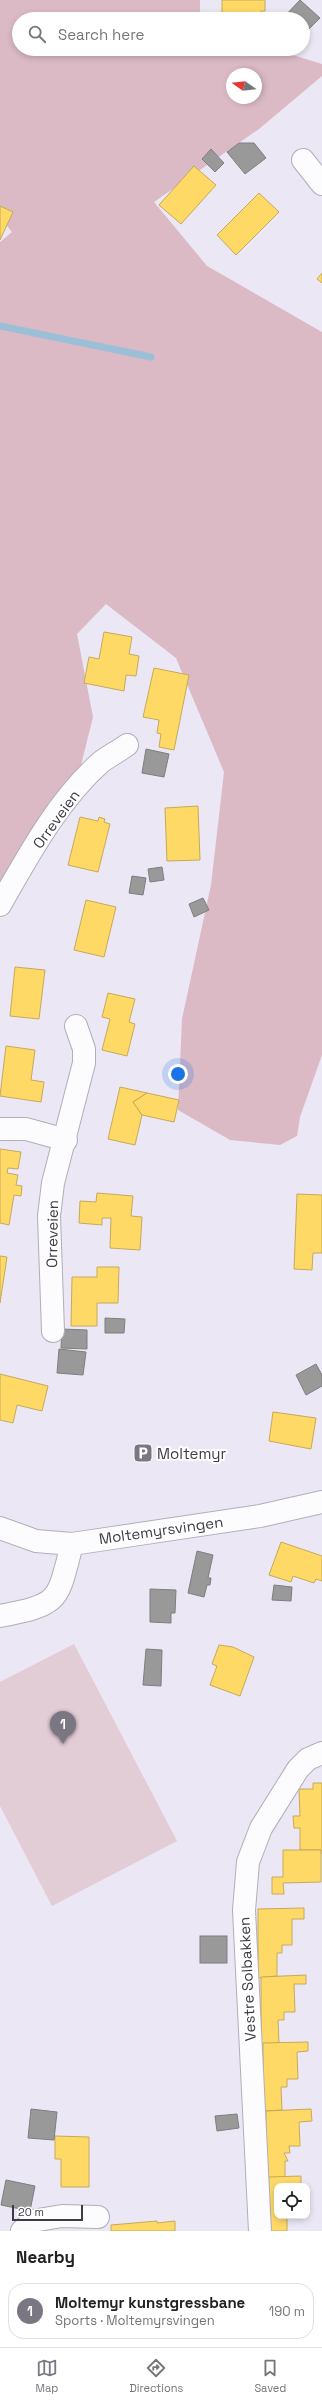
<!DOCTYPE html>
<html lang="en">
<head>
<meta charset="utf-8">
<style>
	body { margin:0; font-family:"Space Grotesk",sans-serif; background:#f6f6f6; color:#202124 }
	.controls { position:absolute; right:12px; bottom:12px; display:grid; overflow:hidden; border-radius:8px; box-shadow:0 2px 6px #0003 }
	.controls button { width:36px; height:36px; display:grid; place-items:center; padding:0; border:0; border-bottom:1px solid #e0e0e0; background:#fff; color:#202124; font:20px sans-serif }
	.compass { position:absolute; left:226px; top:68px; width:36px; height:36px; border-radius:50%; background:#fff; box-shadow:0 2px 6px #0003; rotate:284deg }
	.scale { position:absolute; left:12px; bottom:10px; width:71px; box-sizing:border-box; padding-left:4px; border:2px solid #3e3b45; border-top:0; font-size:11px; line-height:14px; white-space:nowrap; color:#3e3b45; -webkit-text-stroke:3px #fff; paint-order:stroke }
	.you { position:absolute; left:178px; top:1074px; width:14px; height:14px; margin:-10px; border:3px solid #fff; border-radius:50%; background:#1a73e8; box-shadow:0 0 0 6px #1a73e833 }
	.badge { display:grid; place-items:center; width:26px; height:26px; border-radius:50%; background:#7b7782; color:#fff; font-size:13px; font-weight:700 }
	.pin { position:absolute; translate:-50% -33px; filter:drop-shadow(0 1px 2px #0008) }
	.pin::after { content:''; position:absolute; top:21px; width:14px; height:12px; background:inherit; clip-path:polygon(0 0,100% 0,50% 100%) }
	.list { margin:0; padding:0; list-style:none }
	h2 { display:flex; justify-content:space-between; align-items:center; height:52px; margin:0; padding:0 16px; font-size:17px }
	h2 small { font-size:13px; font-weight:400; color:#757577 }
	.list li { display:grid; grid-template-columns:26px 1fr auto; gap:12px; align-items:center; box-sizing:border-box; height:56px; margin:0 8px 8px; padding:0 8px; border:1px solid #e0e0e0; border-radius:16px }
	.list b { display:block; font-size:15px; white-space:nowrap }
	.list p { margin:0; font-size:13px; white-space:nowrap; color:#757577 }
	.list em { font-size:13px; font-style:normal; color:#757577 }
	.icon { flex:none; width:22px; height:22px; fill:none; stroke:currentColor; stroke-width:2; stroke-linecap:round; stroke-linejoin:round }
	.map { position:relative; flex:none; width:322px; height:2231px; overflow:hidden }
	.search { position:absolute; background:#fff; box-shadow:0 2px 6px #0003; left:12px; right:12px; top:12px; height:44px; display:flex; align-items:center; gap:10px; box-sizing:border-box; padding:0 14px; border-radius:22px; color:#757577; font-size:15px }
	.sheet { height:116px; background:#fff }
	nav { display:flex; justify-content:space-around; align-items:center; box-sizing:border-box; height:56px; border-top:1px solid #e0e0e0; background:#fff; font-size:11px; color:#757577 }
	nav a { display:grid; justify-items:center; gap:2px }
	nav .on { color:#7b7782 }
	.map>svg:first-child { display:block }
	.green { fill:#e2ccd6 }
	.forest { fill:#dbbac6; fill-rule:evenodd }
	.homes { fill:#ffd966; stroke:#c5aa5c }
	.industry { fill:#999; stroke:#7e7d80 }
	.lines { fill:none; stroke-linecap:round; stroke-linejoin:round }
	.stream { stroke:#9abfd6; stroke-width:7 }
	.street-casing { stroke:#b1aeb9; stroke-width:24 }
	.secondary-casing { stroke:#b1aeb9; stroke-width:24 }
	.street { stroke:#fcfbfd; stroke-width:22 }
	.secondary { stroke:#fcfbfd; stroke-width:22 }
	.labels { text-anchor:middle; dominant-baseline:central; stroke-width:4; stroke-linejoin:round; paint-order:stroke }
	.street-label { font-size:15px; fill:#3e3b45; stroke:#fff }
	.poi-label { font-size:15px; fill:#3e3b45; stroke:#fff; text-anchor:start }
</style>
</head>
<body>
<div class="map">
<svg width="322" height="2231" viewBox="0 0 322 2231">
	<rect width="100%" height="100%" fill="#ebe7f4"/>
	<polygon class="green" points="74,1644 177,1841 52,1906 0,1806 0,1682"/>
	<path class="forest" d="M0,0H200V19H19V49H273L322,64V76L259,129L154,202L207,266L322,332V1055L300,1117L297,1136L280,1145L230,1140L178,1110L182,1019L211,885L224,772L176,658L106,604L77,634L93,717L75,789L0,904V242L12,232L0,217ZM232,74H256V98H232Z"/>
	<g class="homes">
		<polygon points="222,0 265,0 265,11 261,11 261,18 222,19"/>
		<polygon points="194,166 216,185 181,224 159,205"/>
		<polygon points="259,193 279,212 236,255 217,235"/>
		<polygon points="0,206 13,212 0,240"/>
		<polygon points="322,273 322,283 317,279"/>
		<polygon points="104,632 132,637 129,654 139,656 136,676 126,675 124,691 84,683 89,657 99,659"/>
		<polygon points="154,668 189,675 174,750 159,747 161,734 157,733 159,720 143,717"/>
		<polygon points="198,806 200,860 167,861 165,808"/>
		<polygon points="80,817 98,821 99,817 105,819 104,822 110,824 98,872 68,865"/>
		<polygon points="86,900 116,907 104,957 74,950"/>
		<polygon points="15,967 45,970 39,1019 10,1016"/>
		<polygon points="108,993 135,999 129,1022 135,1024 127,1056 102,1050 110,1019 102,1017"/>
		<polygon points="6,1046 35,1050 31,1080 44,1082 41,1102 0,1096"/>
		<polygon points="120,1087 147,1093 133,1102 142,1115 135,1145 108,1139"/>
		<polygon points="147,1093 179,1100 174,1122 142,1115 133,1102"/>
		<polygon points="0,1149 21,1152 18,1169 8,1168 7,1173 18,1175 16,1185 22,1186 21,1196 14,1195 9,1225 0,1223"/>
		<polygon points="97,1193 133,1196 131,1216 142,1217 140,1250 110,1248 111,1218 102,1218 102,1225 79,1223 80,1201 96,1202"/>
		<polygon points="297,1194 322,1195 322,1253 313,1253 312,1270 294,1269"/>
		<polygon points="0,1256 7,1257 0,1303"/>
		<polygon points="97,1267 119,1267 118,1303 97,1303 97,1326 71,1326 72,1277 97,1277"/>
		<polygon points="0,1374 48,1386 42,1411 17,1405 13,1423 0,1420"/>
		<polygon points="273,1412 316,1418 311,1449 269,1441"/>
		<polygon points="281,1542 322,1556 322,1581 316,1579 314,1583 293,1576 291,1582 269,1575"/>
		<polygon points="219,1645 233,1647 254,1657 240,1696 210,1685 217,1666 212,1664"/>
		<polygon points="313,1783 322,1783 322,1854 321,1850 300,1850 300,1828 294,1828 293,1816 300,1816 299,1789 313,1789"/>
		<polygon points="283,1850 321,1850 321,1882 283,1883 284,1894 272,1894 272,1877 283,1877"/>
		<polygon points="304,1908 304,1919 292,1919 292,1945 282,1945 282,1953 277,1953 277,1976 258,1978 258,1909"/>
		<polygon points="306,1975 306,1984 294,1984 295,2012 284,2012 284,2020 278,2020 279,2043 261,2045 261,1977"/>
		<polygon points="308,2042 308,2051 297,2052 298,2079 287,2079 287,2087 281,2087 282,2110 263,2111 263,2043"/>
		<polygon points="311,2109 312,2121 299,2122 300,2146 289,2146 290,2153 284,2153 288,2161 285,2161 285,2177 266,2178 266,2111"/>
		<polygon points="55,2136 89,2137 89,2187 61,2187 61,2159 55,2159"/>
		<polygon points="301,2176 301,2186 277,2186 277,2216 287,2216 287,2231 268,2231 269,2177"/>
		<polygon points="157,2221 157,2223 175,2221 175,2231 111,2231 111,2225"/>
	</g>
	<g class="industry">
		<polygon points="300,0 320,18 303,35 303,19 282,19"/>
		<polygon points="239,143 254,143 266,158 245,174 227,152"/>
		<polygon points="211,149 224,163 215,172 202,159"/>
		<polygon points="146,749 169,754 164,777 142,773"/>
		<polygon points="162,867 164,880 150,882 148,869"/>
		<polygon points="132,876 146,878 143,895 129,893"/>
		<polygon points="203,898 209,910 194,917 189,904"/>
		<polygon points="105,1318 125,1319 124,1333 105,1333"/>
		<polygon points="62,1329 87,1330 87,1349 61,1348"/>
		<polygon points="59,1349 86,1352 83,1375 57,1373"/>
		<polygon points="316,1364 322,1375 322,1386 306,1395 296,1375"/>
		<polygon points="197,1551 213,1555 208,1578 211,1578 210,1585 207,1585 204,1597 188,1593"/>
		<polygon points="274,1585 292,1587 291,1601 272,1600"/>
		<polygon points="150,1589 176,1590 175,1613 171,1613 171,1623 150,1622"/>
		<polygon points="146,1649 162,1650 161,1686 143,1685"/>
		<rect x="200" y="1936" width="27" height="27"/>
		<polygon points="31,2109 57,2112 54,2140 28,2138"/>
		<polygon points="237,2114 239,2128 217,2131 215,2116"/>
		<polygon points="6,2180 35,2186 30,2211 1,2205"/>
	</g>
	<g class="lines">
		<polyline class="stream" points="0,326 151,357"/>
		<g class="street-casing">
			<g id="street">
				<polyline points="303,160 322,184"/>
				<path d="M0,905C28,856 58,800 101,762C109,756 119,751 127,745"/>
				<polyline points="0,1129 26,1129 66,1140"/>
				<polyline points="53,1331 49,1216 53,1183 84,1063 84,1049 76,1026"/>
				<path d="M0,1616C61,1604 57,1602 72,1544"/>
				<polyline points="22,2231 32,2221 62,2216 98,2217"/>
				<polyline points="260,2231 244,1910 248,1862 261,1828 298,1769 308,1759 322,1753"/>
			</g>
		</g>
		<g class="secondary-casing">
			<polyline id="secondary" points="0,1528 36,1541 72,1544 260,1516 322,1502"/>
		</g>
		<use href="#street" class="street"/>
		<use href="#secondary" class="secondary"/>
	</g>
	<defs>
		<g id="parking-square" transform="scale(1)"><rect x="-9" y="-9" width="18" height="18" rx="4" fill="#7b7782" stroke="#fff"/><path d="M-3.5-5.5H1a3.5 3.5 0 0 1 0 7H-1V5.5H-3.5ZM-1-3.4V-.6H.8a1.4 1.4 0 0 0 0-2.8Z" fill="#fff"/></g>
	</defs>
	<g fill-rule="evenodd">
		<use href="#parking-square" x="143" y="1453"/>
	</g>
	<g class="labels">
		<g class="street-label">
			<text transform="translate(56 819) rotate(-54)">Orreveien</text>
			<text transform="translate(52 1234) rotate(-89)">Orreveien</text>
			<text transform="translate(161 1530) rotate(-8)">Moltemyrsvingen</text>
			<text transform="translate(247 1979) rotate(-93)">Vestre Solbakken</text>
		</g>
		<g class="poi-label">
			<text x="157" y="1453">Moltemyr</text>
		</g>
	</g>
</svg>
<div class="controls">
<button><svg class="icon" aria-label="locate" viewBox="0 0 24 24"><circle cx="12" cy="12" r="6"/><path d="M12 2v4M12 18v4M2 12h4M18 12h4"/></svg></button>
</div>
<svg class="compass" viewBox="-18 -18 36 36"><path d="M0-13l5 13h-10z" fill="#e53935"/><path d="M0 13l5-13h-10z" fill="#757577"/></svg>
<div class="scale">20 m</div>
<div class="you"></div>
<div class="pin badge" style="left:63px;top:1744px">1</div>
<div class="search"><svg class="icon" aria-label="search" viewBox="0 0 24 24"><circle cx="10" cy="10" r="6"/><path d="M15 15l6 6"/></svg>Search here</div>
</div>
<section class="sheet">
<h2>Nearby<small></small></h2>
<ul class="list">
<li><span class="badge">1</span><div><b>Moltemyr kunstgressbane</b><p>Sports · Moltemyrsvingen</p></div><em>190 m</em></li>
</ul>
</section>
<nav>
<a class="on"><svg class="icon" aria-label="map" viewBox="0 0 24 24"><path d="M3 6l6-2 6 2 6-2v14l-6 2-6-2-6 2zM9 4v14M15 6v14"/></svg>Map</a>
<a><svg class="icon" aria-label="directions" viewBox="0 0 24 24"><path d="M12 3l9 9-9 9-9-9zM9 14v-3h6M13 9l2 2-2 2"/></svg>Directions</a>
<a><svg class="icon" aria-label="saved" viewBox="0 0 24 24"><path d="M7 4h10v16l-5-4-5 4z"/></svg>Saved</a>
</nav>
</body>
</html>
